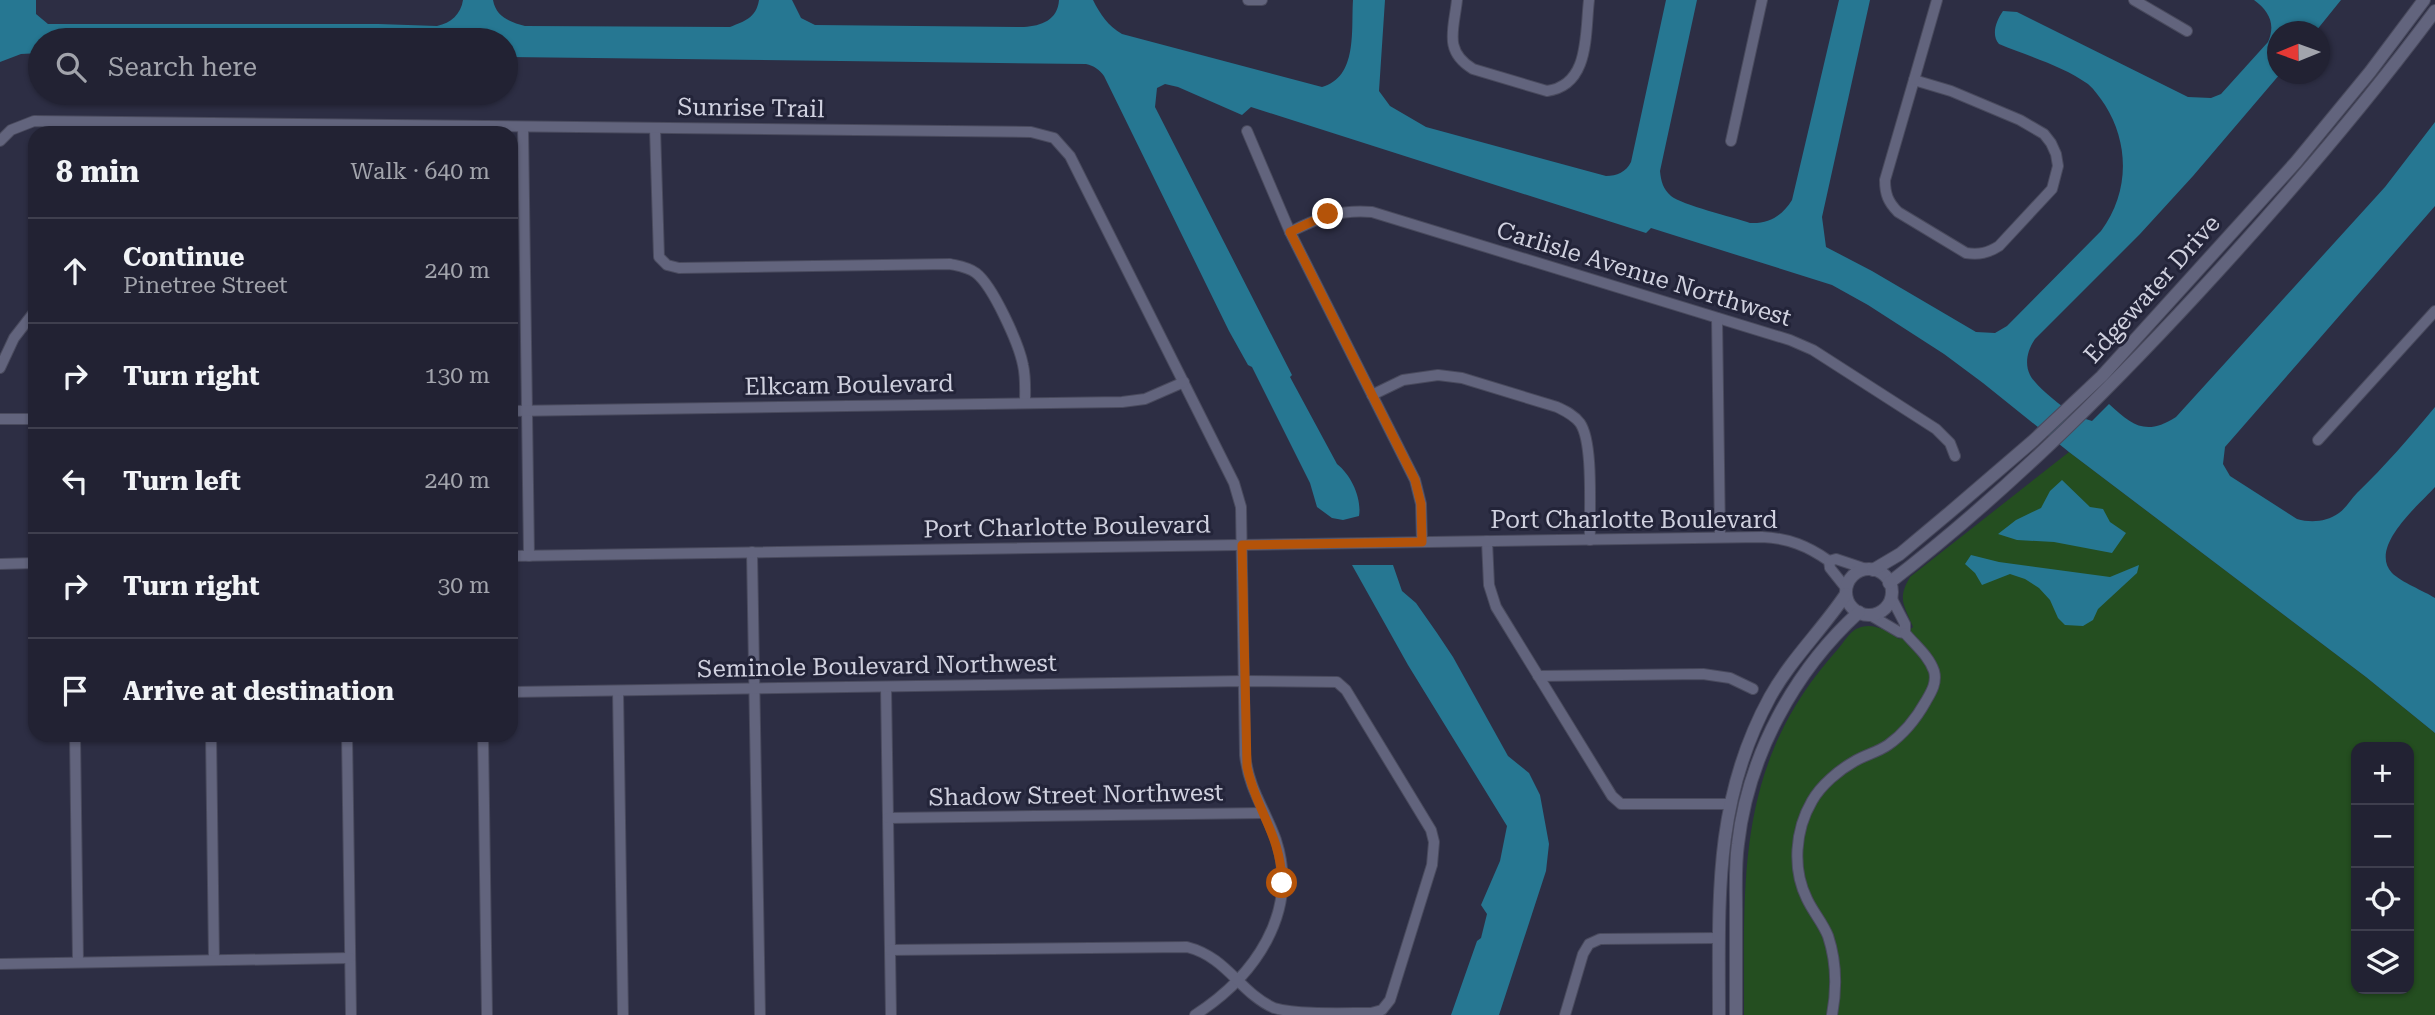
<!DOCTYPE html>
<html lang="en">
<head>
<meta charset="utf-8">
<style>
	body { margin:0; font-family:"Roboto Serif",serif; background:#2e2f3f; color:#f1f3f6 }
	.controls { position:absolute; right:21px; bottom:21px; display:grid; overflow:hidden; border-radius:14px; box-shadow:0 2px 5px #0004 }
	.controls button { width:63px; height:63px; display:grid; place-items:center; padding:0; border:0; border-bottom:2px solid #3f3f4e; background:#223; color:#f1f3f6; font:35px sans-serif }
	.compass { position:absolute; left:2267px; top:21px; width:63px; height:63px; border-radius:50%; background:#223; box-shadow:0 2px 5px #0004; rotate:269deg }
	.stop { position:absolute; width:21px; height:21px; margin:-16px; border:5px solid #b45309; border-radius:50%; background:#fff }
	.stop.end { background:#b45309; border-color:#fff; box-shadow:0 2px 7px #0008 }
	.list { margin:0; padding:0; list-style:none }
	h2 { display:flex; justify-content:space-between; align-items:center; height:91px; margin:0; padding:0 28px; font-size:30px }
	h2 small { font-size:23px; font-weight:400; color:#a2a4ac }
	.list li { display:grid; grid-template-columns:46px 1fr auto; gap:21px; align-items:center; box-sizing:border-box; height:105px; padding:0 28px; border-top:2px solid #3f3f4e }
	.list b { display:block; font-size:26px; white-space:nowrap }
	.list p { margin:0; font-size:23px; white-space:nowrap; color:#a2a4ac }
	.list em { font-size:23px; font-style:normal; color:#a2a4ac }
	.icon { flex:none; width:38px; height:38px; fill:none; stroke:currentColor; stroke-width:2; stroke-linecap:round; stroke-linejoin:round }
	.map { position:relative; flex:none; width:2435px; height:1015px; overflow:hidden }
	.search { position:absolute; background:#223; box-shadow:0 2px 5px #0004; left:28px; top:28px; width:490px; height:77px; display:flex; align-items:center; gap:18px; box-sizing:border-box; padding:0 24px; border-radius:38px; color:#a2a4ac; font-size:26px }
	.panel { position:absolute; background:#223; box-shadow:0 2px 5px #0004; left:28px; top:126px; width:490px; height:616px; border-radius:21px }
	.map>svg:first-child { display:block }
	.green { fill:#244e20; fill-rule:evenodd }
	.water { fill:#267792 }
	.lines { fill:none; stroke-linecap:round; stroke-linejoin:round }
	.minor-casing { stroke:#494a5d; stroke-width:12 }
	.tertiary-casing { stroke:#494a5d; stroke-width:14 }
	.minor { stroke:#62647d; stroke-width:10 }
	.tertiary { stroke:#62647d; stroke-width:12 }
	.route { stroke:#b45309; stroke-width:9 }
	.labels { text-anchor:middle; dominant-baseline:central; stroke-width:6; stroke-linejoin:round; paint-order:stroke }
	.street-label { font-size:24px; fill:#d0d1df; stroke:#232439 }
</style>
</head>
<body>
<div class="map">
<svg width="2435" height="1015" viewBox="0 0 2435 1015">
	<rect width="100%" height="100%" fill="#2d2e44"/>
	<path class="green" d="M2069,452L2366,677L2435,733V1015H1744C1744,874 1736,762 1838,649C1843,643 1849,633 1856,629C1871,621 1887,630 1899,639L1913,627C1904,605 1897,599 1910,577ZM2356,747H2409V989H2356Z"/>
	<g class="water">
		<path d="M0,0H36V14L48,24H378L437,26C451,23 461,14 463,0H493C496,17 510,22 525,26L730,27C745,21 756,18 759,0H792L801,18L815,25L1024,27C1041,26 1058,20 1059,0H1093C1100,14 1108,26 1122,34L1322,87C1358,77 1351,30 1353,0H1385L1379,91L1390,106L1426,127L1606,176C1617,176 1626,172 1631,162L1666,0H1697L1660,171C1661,181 1663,189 1671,196C1682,205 1733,217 1750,223C1769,224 1782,216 1792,200L1839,0H1870L1822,217L1826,247L1872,271L1976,332L1995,333L2007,326L2101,231C2129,193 2130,145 2105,105C2100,98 2095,90 2088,84C2063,66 2028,56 1999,44C1991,35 1996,21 2003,11L2017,12L2188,97L2211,98L2221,94L2268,42C2276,24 2269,11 2254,0H2341L2316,31L2278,32V74H2280L2193,176L2140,234L2035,339C2028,349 2024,363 2030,375C2035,386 2066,410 2076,416C2081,418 2087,419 2092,421L2109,404C2133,426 2146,436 2176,417L2385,187L2435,122V206L2225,447L2223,464L2230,476L2297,519C2311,523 2326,522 2339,513C2346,508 2351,499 2357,493C2385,466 2410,437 2435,407V487C2419,505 2368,547 2392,573C2401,582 2424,591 2435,598V733L2366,677L2069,452L1983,383L1944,354L1868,305L1832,285L1651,228L1646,233L1251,107L1242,115L1178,87L1165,84L1157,88L1155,107L1292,375L1290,377L1337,464C1351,475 1362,498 1359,516L1343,520L1332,518L1317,507L1310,483L1252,367L1248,365L1229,331L1104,76C1099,69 1094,66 1086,64L506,57V40H40V53L21,54L0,62Z"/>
		<polygon points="2062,480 2090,507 2103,509 2110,522 2126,533 2112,553 2054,542 2017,540 1998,534 2016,520 2041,508 2050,491"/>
		<polygon points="1971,555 1999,562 2110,577 2139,565 2137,573 2098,609 2093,620 2083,626 2065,625 2058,618 2050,600 2039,588 2025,579 2010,574 1982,585 1975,573 1965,564"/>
		<polygon points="1352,565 1393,565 1402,591 1416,603 1437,633 1453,657 1508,756 1529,773 1540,795 1549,844 1546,871 1499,1015 1451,1015 1477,941 1481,938 1487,914 1481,905 1500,861 1507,826 1408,665"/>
	</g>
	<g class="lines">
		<g class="minor-casing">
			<g id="minor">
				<polyline points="1248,0 1262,0"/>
				<path d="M1457,0C1454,29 1443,51 1473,69L1547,91C1590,85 1585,34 1589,0"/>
				<polyline points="2134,0 2187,31"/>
				<path d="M1914,80L1951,91L2020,120L2044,134L2051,143L2056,154L2058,166L2052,189L1999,246C1988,253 1979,255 1966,253L1898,212C1888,202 1885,194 1885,180Z"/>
				<polyline points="1914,80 1937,0"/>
				<polyline points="523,127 529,556"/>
				<path d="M655,128L659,257L667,265L679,268L950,264C959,266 968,267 976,273C993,286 1019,344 1023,365C1026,378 1025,391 1025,403"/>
				<polyline points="1247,131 1290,232 1415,480 1421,504 1422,542"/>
				<path d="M0,141L11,130L34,121L1031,132L1054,138L1070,156L1234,483L1241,507L1245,755C1249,790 1265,809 1276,840C1300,913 1254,977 1195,1015"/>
				<polyline points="1731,141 1762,0"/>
				<path d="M1290,232C1318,218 1340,209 1372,212L1790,340L1813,350L1936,429L1950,443L1955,456"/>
				<polyline points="1717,318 1720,537"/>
				<polyline points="0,368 14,338 35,311"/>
				<path d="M1372,395L1403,380L1438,375L1462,378L1557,407C1565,411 1574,415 1580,423C1594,443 1589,513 1590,540"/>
				<polyline points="511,411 1122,402 1145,399 1184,382"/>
				<polyline points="0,419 35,419"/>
				<polyline points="2318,440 2435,311"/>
				<polyline points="1487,541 1489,585 1496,607 1612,796 1621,804 1729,804"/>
				<polyline points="752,552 760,1015"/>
				<path d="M511,556L1762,537C1788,538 1808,546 1829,561L1830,568L1846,588"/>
				<polyline points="1829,561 1836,559 1866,569"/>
				<polyline points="0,564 35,563"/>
				<polyline points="1870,615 1899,632 1905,633 1905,624 1891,597"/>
				<polyline points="1538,676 1703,674 1730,678 1753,689"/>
				<polyline points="886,687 891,1015"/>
				<polyline points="618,691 623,1015"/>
				<path d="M511,692L1244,681L1337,682L1346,690L1431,830L1434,842L1432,865L1390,1000L1382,1010L1371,1013C1342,1013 1300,1015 1274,1008C1240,993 1227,957 1187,947L890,950"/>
				<polyline points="75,735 78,962"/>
				<polyline points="211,735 214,960"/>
				<polyline points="347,735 351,1015"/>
				<polyline points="483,735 487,1015"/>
				<polyline points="888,818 1264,813"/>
				<polyline points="0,964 350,958"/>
				<polyline points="1565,1015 1583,954 1589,944 1600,939 1719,938"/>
				<path d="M1832,1015C1837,988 1837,963 1828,936C1823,923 1813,912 1807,899C1792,869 1795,830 1812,801C1821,785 1839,770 1855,761C1865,755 1878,752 1888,745C1905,733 1916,719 1926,701C1932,691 1937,682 1934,671C1929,656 1915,645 1905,633"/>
			</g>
		</g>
		<g class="tertiary-casing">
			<g id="tertiary">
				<circle cx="1869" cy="592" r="23"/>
				<polyline points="1873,570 1900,554 1949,513 2034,440 2102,376 2296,162 2370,72 2424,0"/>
				<path d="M1889,583C2002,496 2103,396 2199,292C2282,202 2362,109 2435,11"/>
				<path d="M1719,1015C1719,901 1713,801 1770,697C1791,659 1822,630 1846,594"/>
				<path d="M1736,1015C1736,979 1736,944 1736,908C1736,887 1735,865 1738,844C1748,756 1794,671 1859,612"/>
			</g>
		</g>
		<use href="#minor" class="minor"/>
		<use href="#tertiary" class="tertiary"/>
	</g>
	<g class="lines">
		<path class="route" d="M1282,883C1281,834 1256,811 1247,767L1242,545L1422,542L1421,504L1415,480L1290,232L1328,214"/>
	</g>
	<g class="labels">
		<g class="street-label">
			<text transform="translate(751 108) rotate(1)">Sunrise Trail</text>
			<text transform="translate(1644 274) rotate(17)">Carlisle Avenue Northwest</text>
			<text transform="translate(2152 289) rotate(-48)">Edgewater Drive</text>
			<text transform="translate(849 385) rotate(-1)">Elkcam Boulevard</text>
			<text x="1634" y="520">Port Charlotte Boulevard</text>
			<text transform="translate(1067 527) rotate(-1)">Port Charlotte Boulevard</text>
			<text transform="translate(877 666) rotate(-1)">Seminole Boulevard Northwest</text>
			<text transform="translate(1076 795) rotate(-1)">Shadow Street Northwest</text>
		</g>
	</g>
</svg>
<div class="controls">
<button>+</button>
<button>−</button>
<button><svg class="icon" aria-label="locate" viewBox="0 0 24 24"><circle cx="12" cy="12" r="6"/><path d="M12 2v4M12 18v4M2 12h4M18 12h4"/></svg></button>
<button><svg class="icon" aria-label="layers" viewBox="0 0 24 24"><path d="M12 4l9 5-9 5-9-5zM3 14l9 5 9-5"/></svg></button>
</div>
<svg class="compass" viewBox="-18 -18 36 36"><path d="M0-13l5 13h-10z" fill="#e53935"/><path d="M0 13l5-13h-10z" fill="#a2a4ac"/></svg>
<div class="stop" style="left:1282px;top:883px"></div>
<div class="stop end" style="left:1328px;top:214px"></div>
<div class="search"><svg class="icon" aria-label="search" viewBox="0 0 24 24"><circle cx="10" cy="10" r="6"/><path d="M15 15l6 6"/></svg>Search here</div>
<section class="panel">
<h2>8 min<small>Walk · 640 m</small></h2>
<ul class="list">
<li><svg class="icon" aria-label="ahead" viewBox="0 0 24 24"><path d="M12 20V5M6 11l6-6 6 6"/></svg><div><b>Continue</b><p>Pinetree Street</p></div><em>240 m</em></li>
<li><svg class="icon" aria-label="right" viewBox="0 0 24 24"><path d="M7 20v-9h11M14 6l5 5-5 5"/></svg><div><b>Turn right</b></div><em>130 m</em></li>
<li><svg class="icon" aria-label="left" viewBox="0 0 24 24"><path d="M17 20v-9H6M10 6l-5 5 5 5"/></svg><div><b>Turn left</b></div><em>240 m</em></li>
<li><svg class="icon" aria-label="right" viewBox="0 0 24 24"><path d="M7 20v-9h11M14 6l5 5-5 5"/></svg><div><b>Turn right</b></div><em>30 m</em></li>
<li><svg class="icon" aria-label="arrive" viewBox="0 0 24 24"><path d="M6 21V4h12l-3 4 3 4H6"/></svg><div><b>Arrive at destination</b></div></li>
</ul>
</section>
</div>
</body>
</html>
